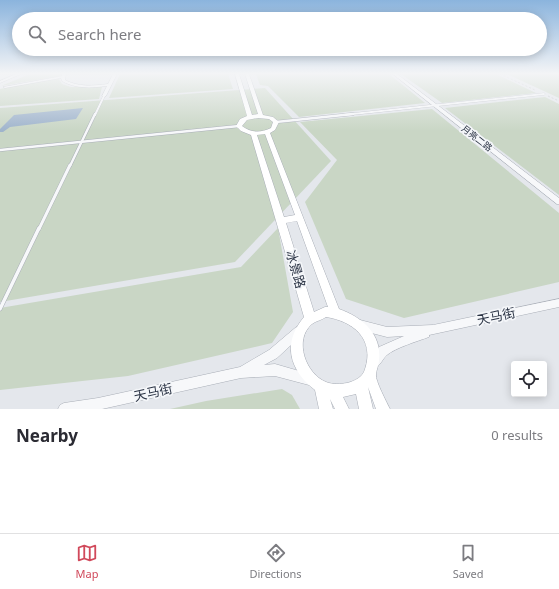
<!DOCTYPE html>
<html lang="en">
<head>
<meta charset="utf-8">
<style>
	body { margin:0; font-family:"Noto Sans","Noto Sans SC",sans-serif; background:#f2f2f3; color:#2b2b33 }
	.controls { position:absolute; right:12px; bottom:12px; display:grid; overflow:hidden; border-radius:4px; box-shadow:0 2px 10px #0003 }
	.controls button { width:36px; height:36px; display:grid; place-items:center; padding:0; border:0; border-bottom:1px solid #e1e1e2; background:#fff; color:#2b2b33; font:20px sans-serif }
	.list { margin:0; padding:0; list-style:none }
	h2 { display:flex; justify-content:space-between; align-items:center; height:52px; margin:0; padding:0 16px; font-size:17px }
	h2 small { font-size:13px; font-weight:400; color:#7c7c81 }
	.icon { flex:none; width:22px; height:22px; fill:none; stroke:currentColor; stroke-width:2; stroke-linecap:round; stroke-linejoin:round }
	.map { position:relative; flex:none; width:559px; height:409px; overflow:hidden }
	.search { position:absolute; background:#fff; box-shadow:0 2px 10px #0003; left:12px; right:12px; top:12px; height:44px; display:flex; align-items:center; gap:10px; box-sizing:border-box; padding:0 14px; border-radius:22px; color:#7c7c81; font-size:15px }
	.sheet { height:124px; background:#fff }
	nav { display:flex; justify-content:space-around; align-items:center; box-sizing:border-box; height:56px; border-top:1px solid #e1e1e2; background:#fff; font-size:11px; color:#7c7c81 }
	nav a { display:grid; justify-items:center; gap:2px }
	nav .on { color:#d1495b }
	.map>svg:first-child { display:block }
	.green { fill:#c9d6c5 }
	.water { fill:#9fb4cc }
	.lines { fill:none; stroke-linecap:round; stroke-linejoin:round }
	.service-far3-casing { stroke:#a9aeb7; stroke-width:2.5 }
	.service-far2-casing { stroke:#a9aeb7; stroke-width:3.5 }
	.service-far1-casing { stroke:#a9aeb7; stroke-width:4 }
	.service-casing { stroke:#a9aeb7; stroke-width:4.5 }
	.minor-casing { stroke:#a9aeb7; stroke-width:1 }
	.tertiary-casing { stroke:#a9aeb7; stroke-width:1 }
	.secondary-casing { stroke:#a9aeb7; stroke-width:1 }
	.path { stroke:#c2c5cb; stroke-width:1; stroke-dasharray:2 2; stroke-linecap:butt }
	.service-far3 { stroke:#f7f8fa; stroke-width:2 }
	.service-far2 { stroke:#f7f8fa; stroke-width:2.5 }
	.service-far1 { stroke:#f7f8fa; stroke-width:3 }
	.service { stroke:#f7f8fa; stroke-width:3.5 }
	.minor { fill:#f7f8fa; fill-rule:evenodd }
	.tertiary { fill:#f7f8fa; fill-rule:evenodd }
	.secondary { fill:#fff; fill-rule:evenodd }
	.labels { text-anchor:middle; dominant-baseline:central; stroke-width:3.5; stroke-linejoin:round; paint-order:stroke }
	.far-street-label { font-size:9px; fill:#2b3445; stroke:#f4f6f9 }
	.near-street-label { font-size:13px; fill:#2b3445; stroke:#f4f6f9 }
</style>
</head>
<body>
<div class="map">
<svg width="559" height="409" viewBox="0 0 559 409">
	<rect width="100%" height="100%" fill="#e4e7ec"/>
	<g class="green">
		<polygon points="30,74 62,74 60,76 1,86"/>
		<polygon points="120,74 228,74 233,89 109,98"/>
		<polygon points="256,74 389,74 425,103 299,117 268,86 260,85"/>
		<polygon points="401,74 496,74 536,93 442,103"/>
		<polygon points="507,74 559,74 559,98"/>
		<polygon points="59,79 62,84 71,87 102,87 99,99 0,106 0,89 26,83"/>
		<polygon points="265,88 331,161 235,262 0,302 0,108"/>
		<polygon points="545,97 559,104 559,195 445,108"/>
		<polygon points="432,109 559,213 559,282 404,318 346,299 305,202 337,160 300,122"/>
		<polygon points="278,228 293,312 272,343 128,376 0,390 0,308 241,267"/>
		<polygon points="282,389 292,395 300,409 170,409 206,401"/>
	</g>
	<polygon class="water" points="83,108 76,119 10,127 3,132 0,132 0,129 14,115"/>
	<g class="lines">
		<g class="service-far3-casing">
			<g id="service-far3">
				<polyline points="95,115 104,96"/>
				<polyline points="343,115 544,94"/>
			</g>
		</g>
		<g class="service-far2-casing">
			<g id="service-far2">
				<polyline points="276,122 353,114"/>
				<polyline points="0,150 239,126"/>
				<polyline points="70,166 95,114"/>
			</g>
		</g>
		<g class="service-far1-casing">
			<polyline id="service-far1" points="39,229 70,165"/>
		</g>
		<g class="service-casing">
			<polyline id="service" points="0,309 39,228"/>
		</g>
		<g class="minor-casing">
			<path id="minor" d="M62,74H66L65,80C78,87 93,86 108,84L113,74H117L106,96L104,97L102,96L107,86C91,88 76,89 62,81L61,78L5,88L3,87L62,76Z"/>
		</g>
		<g class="tertiary-casing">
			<g id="tertiary">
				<polygon points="16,74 21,74 0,83 0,81"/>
				<polygon points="393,74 397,74 559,198 559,204 557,204"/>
				<path d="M559,299V307L429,335V337C418,341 395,348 387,355C382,359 381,366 374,368L370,367L369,363L379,347L404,336L387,337L360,330L356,328L355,325L356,322L360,320L387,327L433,325Z"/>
				<polygon points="299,326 303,328 304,331 303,334 277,358 264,365 275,364 313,375 315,379 313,383 309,385 275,376 241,378 102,409 58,409 60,405 64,403 98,398 240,367 269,350 295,328"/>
			</g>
		</g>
		<g class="secondary-casing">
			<path id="secondary" d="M235,74H239L252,115L258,114L245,74H249L263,115L273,117L279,122L275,130L270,133L339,309C362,317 382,334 379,360C379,365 376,370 376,375C375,380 387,403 390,409H376L368,387L373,409H359L356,394L343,397L349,409H335L330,399L333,409H319L315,390C289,370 282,343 304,317L251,135L241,131L236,126L240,119L247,116ZM258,118L269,119L273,122L271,128C261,133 251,133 242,126L247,120ZM265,134L295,215L284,217L257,135ZM297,221L328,307H325L314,312L286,223ZM326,317C353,321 375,339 365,369C363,377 355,381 347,383C340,384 334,385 326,382C306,374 293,340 312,324C316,321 322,320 326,317Z"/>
		</g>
		<g class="path">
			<polyline points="500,74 535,90"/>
			<polyline points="548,96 559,101"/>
		</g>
		<use href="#service-far3" class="service-far3"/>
		<use href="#service-far2" class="service-far2"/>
		<use href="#service-far1" class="service-far1"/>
		<use href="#service" class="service"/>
		<use href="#minor" class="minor"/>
		<use href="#tertiary" class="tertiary"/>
		<use href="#secondary" class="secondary"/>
	</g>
	<linearGradient id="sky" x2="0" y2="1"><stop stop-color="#8bb4dd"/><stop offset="0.56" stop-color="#f3f4f6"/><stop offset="1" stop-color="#f3f4f6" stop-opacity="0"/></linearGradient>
	<rect width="559" height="131" fill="url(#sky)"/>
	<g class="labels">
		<g class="far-street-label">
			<text transform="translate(477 138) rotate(38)">月亮二路</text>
		</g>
		<g class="near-street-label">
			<text transform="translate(296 269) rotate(74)">冰景路</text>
			<text transform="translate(496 316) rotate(-12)">天马街</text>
			<text transform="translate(153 392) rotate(-13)">天马街</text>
		</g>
	</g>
</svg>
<div class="controls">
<button><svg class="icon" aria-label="locate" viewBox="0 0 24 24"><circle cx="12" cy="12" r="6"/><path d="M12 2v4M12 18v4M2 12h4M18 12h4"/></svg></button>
</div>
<div class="search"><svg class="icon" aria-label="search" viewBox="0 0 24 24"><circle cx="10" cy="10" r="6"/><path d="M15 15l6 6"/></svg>Search here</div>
</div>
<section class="sheet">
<h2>Nearby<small>0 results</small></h2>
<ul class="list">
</ul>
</section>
<nav>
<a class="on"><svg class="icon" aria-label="map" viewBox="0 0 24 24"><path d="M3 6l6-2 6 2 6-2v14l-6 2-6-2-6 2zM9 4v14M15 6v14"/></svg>Map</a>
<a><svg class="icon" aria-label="directions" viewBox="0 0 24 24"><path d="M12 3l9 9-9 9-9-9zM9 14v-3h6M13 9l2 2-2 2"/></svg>Directions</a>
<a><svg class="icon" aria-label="saved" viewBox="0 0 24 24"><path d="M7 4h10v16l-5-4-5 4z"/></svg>Saved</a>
</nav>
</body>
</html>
